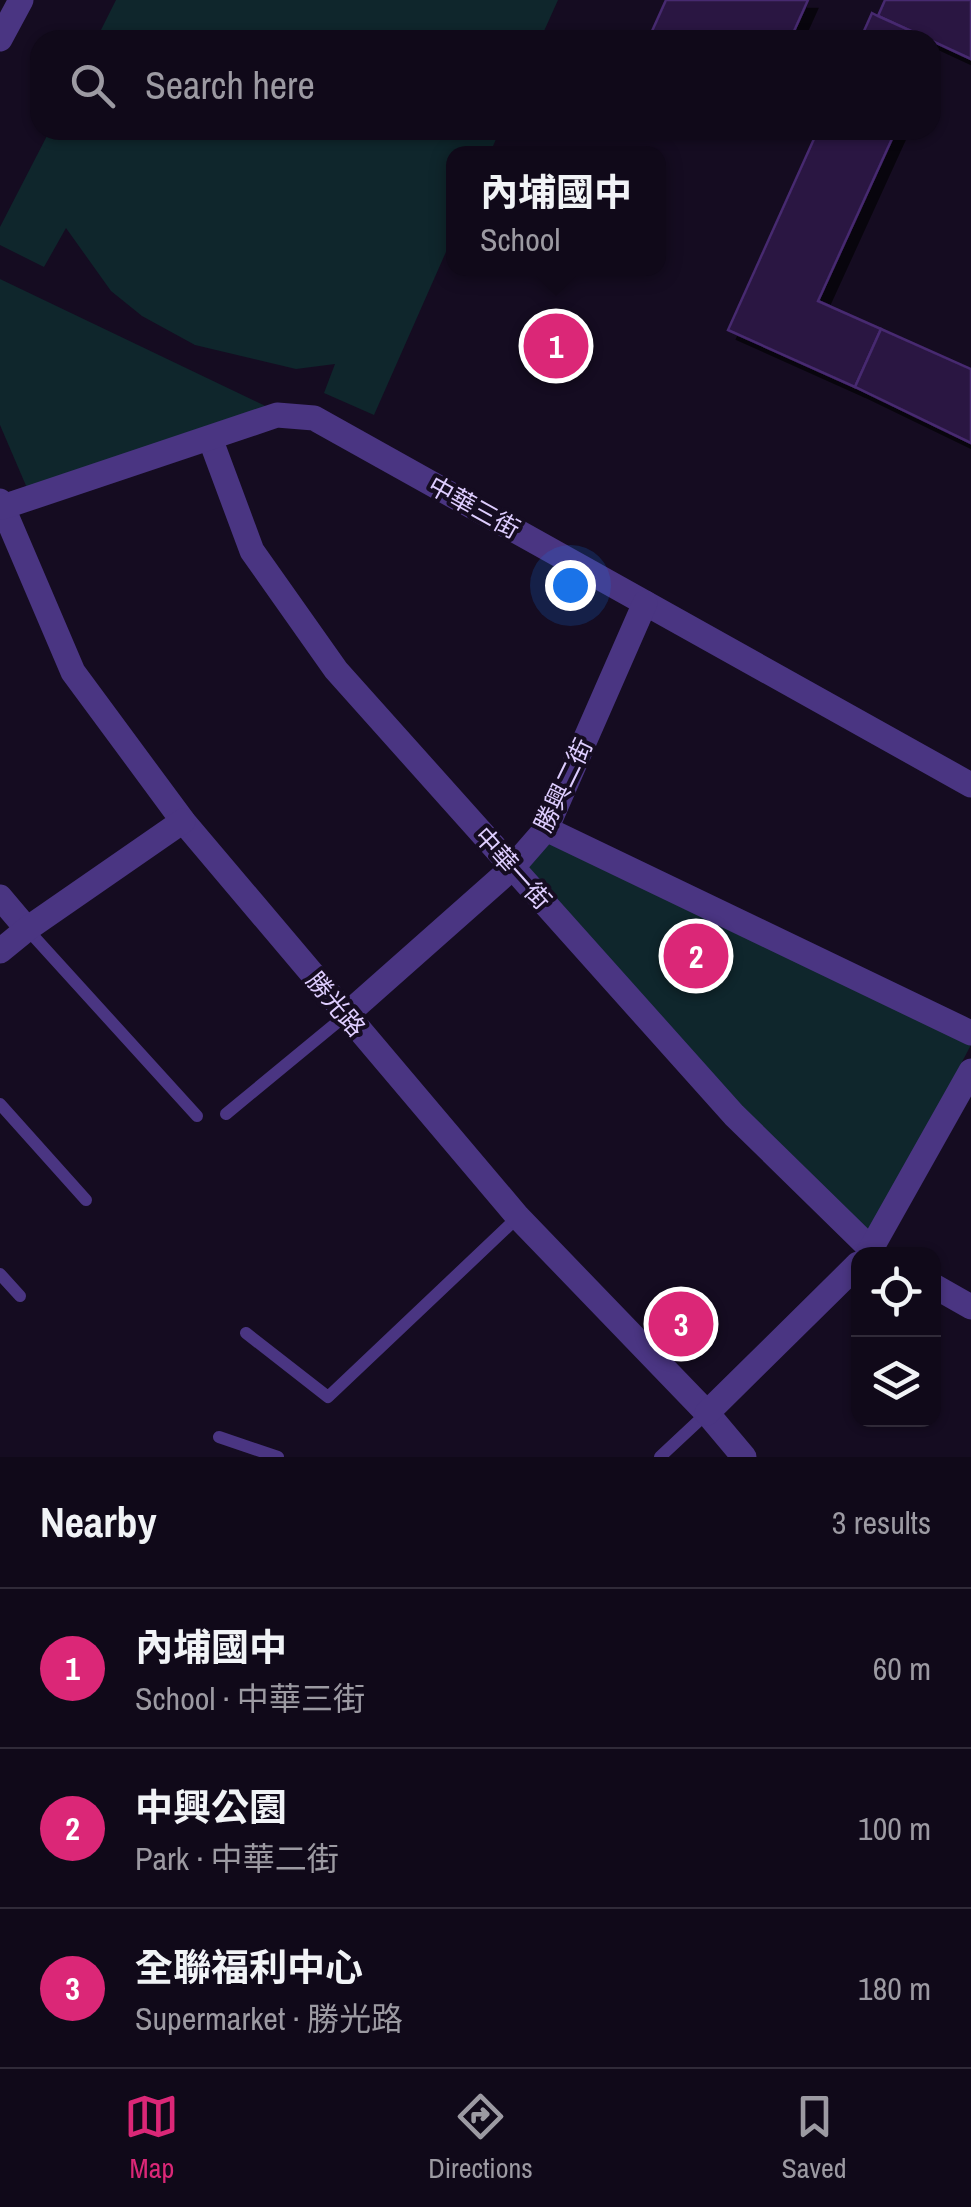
<!DOCTYPE html>
<html lang="en">
<head>
<meta charset="utf-8">
<style>
	body { margin:0; font-family:"Archivo Narrow","Noto Sans TC",sans-serif; background:#1e1726; color:#f1f3f6 }
	.controls { position:absolute; right:30px; bottom:30px; display:grid; overflow:hidden; border-radius:20px; box-shadow:0 2px 8px #0004 }
	.controls button { width:90px; height:90px; display:grid; place-items:center; padding:0; border:0; border-bottom:2px solid #302a38; background:#100919; color:#f1f3f6; font:50px sans-serif }
	.you { position:absolute; left:570px; top:585px; width:35px; height:35px; margin:-25px; border:8px solid #fff; border-radius:50%; background:#1a73e8; box-shadow:0 0 0 15px #1a73e833 }
	.badge { display:grid; place-items:center; width:65px; height:65px; border-radius:50%; background:#db2777; color:#fff; font-size:32px; font-weight:700 }
	.pin { position:absolute; translate:-50% -50%; border:5px solid #fff; box-shadow:0 2px 10px #0006 }
	.popup { position:absolute; left:446px; top:146px; width:220px; height:130px; box-sizing:border-box; display:grid; place-content:center; border-radius:20px; background:#100919; filter:drop-shadow(0 2px 8px #0005); font-size:32px; white-space:nowrap; color:#9c9aa2 }
	.popup b { font-size:38px; color:#f1f3f6 }
	.popup::after { content:''; position:absolute; left:50%; top:100%; margin-left:-20px; border:20px solid transparent; border-top-color:#100919 }
	.list { margin:0; padding:0; list-style:none }
	h2 { display:flex; justify-content:space-between; align-items:center; height:130px; margin:0; padding:0 40px; font-size:42px }
	h2 small { font-size:32px; font-weight:400; color:#9c9aa2 }
	.list li { display:grid; grid-template-columns:65px 1fr auto; gap:30px; align-items:center; box-sizing:border-box; height:160px; padding:0 40px; border-top:2px solid #302a38 }
	.list b { display:block; font-size:38px; white-space:nowrap }
	.list p { margin:0; font-size:32px; white-space:nowrap; color:#9c9aa2 }
	.list em { font-size:32px; font-style:normal; color:#9c9aa2 }
	.icon { flex:none; width:55px; height:55px; fill:none; stroke:currentColor; stroke-width:2; stroke-linecap:round; stroke-linejoin:round }
	.map { position:relative; flex:none; width:971px; height:1457px; overflow:hidden }
	.search { position:absolute; background:#100919; box-shadow:0 2px 8px #0004; left:30px; right:30px; top:30px; height:110px; display:flex; align-items:center; gap:25px; box-sizing:border-box; padding:0 35px; border-radius:30px; color:#9c9aa2; font-size:38px }
	.sheet { height:610px; background:#100919 }
	nav { display:flex; justify-content:space-around; align-items:center; box-sizing:border-box; height:140px; border-top:2px solid #302a38; background:#100919; font-size:28px; color:#9c9aa2 }
	nav a { display:grid; justify-items:center; gap:5px }
	nav .on { color:#db2777 }
	.map>svg:first-child { display:block }
	.green { fill:#0f262c }
	.building { fill:#2a1843; stroke:#472970; stroke-width:2.5; filter:url(#shadow) }
	.lines { fill:none; stroke-linecap:round; stroke-linejoin:round }
	.lane { stroke:#4a3582; stroke-width:12 }
	.street { stroke:#4a3582; stroke-width:25 }
	.labels { text-anchor:middle; dominant-baseline:central; stroke-width:8; stroke-linejoin:round; paint-order:stroke }
	.street-label { font-size:25px; fill:#decdff; stroke:#150c21 }
</style>
</head>
<body>
<div class="map">
<svg width="971" height="1457" viewBox="0 0 971 1457">
	<defs>
		<filter id="shadow"><feDropShadow dx="9" dy="9" stdDeviation="0" flood-color="#0009"/></filter>
	</defs>
	<rect width="100%" height="100%" fill="#150c21"/>
	<g class="green">
		<polygon points="116,0 558,0 540,40 96,40"/>
		<polygon points="50,130 500,130 490,153 454,154 453,236 374,415 324,393 335,364 296,369 195,345 142,316 111,291 66,228 44,267 0,245 0,227"/>
		<polygon points="0,279 280,413 27,488 0,425"/>
		<polygon points="549,840 971,1045 868,1238 739,1105 525,866"/>
	</g>
	<g class="building">
		<polygon points="666,0 808,0 790,40 648,40"/>
		<polygon points="885,0 971,0 971,59 878,16"/>
		<polygon points="872,13 878,16 931,40 860,40"/>
		<polygon points="818,130 896,130 818,301 881,329 855,387 728,330"/>
		<polygon points="881,329 971,369 971,443 855,387"/>
	</g>
	<g class="lines">
		<g class="lane">
			<polyline points="27,929 197,1116"/>
			<polyline points="0,1104 86,1200"/>
			<polyline points="226,1114 346,1015"/>
			<polyline points="0,1274 20,1296"/>
			<polyline points="246,1333 328,1397 518,1217"/>
			<polyline points="219,1437 278,1457"/>
			<polyline points="660,1457 707,1413"/>
		</g>
		<g class="street">
			<polyline points="0,39 21,0"/>
			<polyline points="210,438 252,551 336,670 734,1115 876,1254"/>
			<polyline points="0,501 73,672 183,821 518,1217 707,1413 744,1457"/>
			<polyline points="3,507 277,415 314,418 971,785"/>
			<polyline points="546,829 971,1033"/>
			<polyline points="0,897 27,929"/>
			<polyline points="0,951 27,929 183,821"/>
			<polyline points="346,1015 512,868 546,829 645,603"/>
			<polyline points="868,1254 971,1071"/>
			<polyline points="934,1286 971,1307"/>
			<polyline points="707,1413 858,1264"/>
		</g>
	</g>
	<g class="labels">
		<g class="street-label">
			<text transform="translate(474 507) rotate(29)">中華三街</text>
			<text transform="translate(563 785) rotate(-64)">勝興二街</text>
			<text transform="translate(513 868) rotate(48)">中華一街</text>
			<text transform="translate(336 1004) rotate(50)">勝光路</text>
		</g>
	</g>
</svg>
<div class="controls">
<button><svg class="icon" aria-label="locate" viewBox="0 0 24 24"><circle cx="12" cy="12" r="6"/><path d="M12 2v4M12 18v4M2 12h4M18 12h4"/></svg></button>
<button><svg class="icon" aria-label="layers" viewBox="0 0 24 24"><path d="M12 4l9 5-9 5-9-5zM3 14l9 5 9-5"/></svg></button>
</div>
<div class="you"></div>
<div class="pin badge" style="left:556px;top:346px">1</div>
<div class="popup"><b>內埔國中</b>School</div>
<div class="pin badge" style="left:696px;top:956px">2</div>
<div class="pin badge" style="left:681px;top:1324px">3</div>
<div class="search"><svg class="icon" aria-label="search" viewBox="0 0 24 24"><circle cx="10" cy="10" r="6"/><path d="M15 15l6 6"/></svg>Search here</div>
</div>
<section class="sheet">
<h2>Nearby<small>3 results</small></h2>
<ul class="list">
<li><span class="badge">1</span><div><b>內埔國中</b><p>School · 中華三街</p></div><em>60 m</em></li>
<li><span class="badge">2</span><div><b>中興公園</b><p>Park · 中華二街</p></div><em>100 m</em></li>
<li><span class="badge">3</span><div><b>全聯福利中心</b><p>Supermarket · 勝光路</p></div><em>180 m</em></li>
</ul>
</section>
<nav>
<a class="on"><svg class="icon" aria-label="map" viewBox="0 0 24 24"><path d="M3 6l6-2 6 2 6-2v14l-6 2-6-2-6 2zM9 4v14M15 6v14"/></svg>Map</a>
<a><svg class="icon" aria-label="directions" viewBox="0 0 24 24"><path d="M12 3l9 9-9 9-9-9zM9 14v-3h6M13 9l2 2-2 2"/></svg>Directions</a>
<a><svg class="icon" aria-label="saved" viewBox="0 0 24 24"><path d="M7 4h10v16l-5-4-5 4z"/></svg>Saved</a>
</nav>
</body>
</html>
